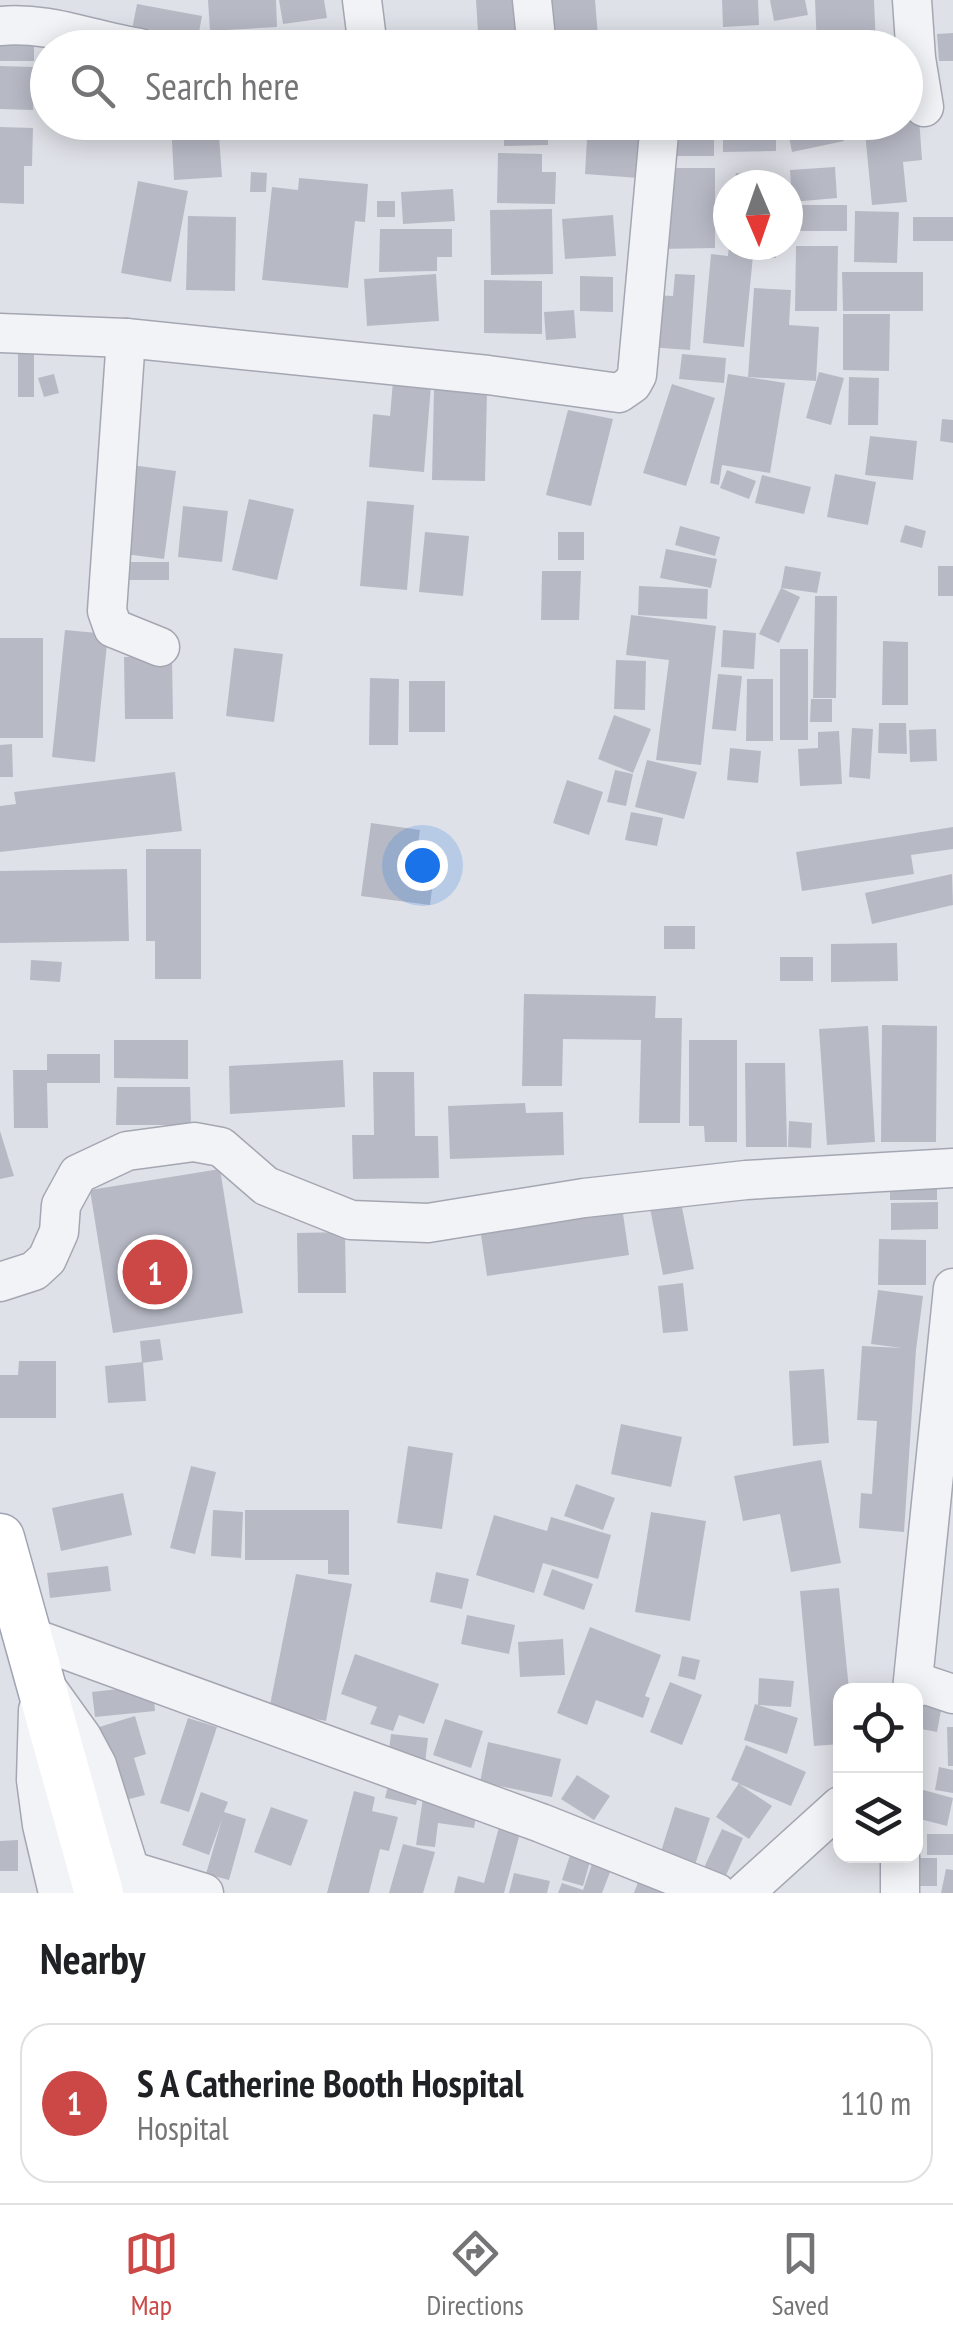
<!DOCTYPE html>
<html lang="en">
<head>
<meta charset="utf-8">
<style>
	body { margin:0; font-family:"PT Sans Narrow",sans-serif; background:#f6f6f6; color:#202124 }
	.controls { position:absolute; right:30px; bottom:30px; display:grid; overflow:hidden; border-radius:20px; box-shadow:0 5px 25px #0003 }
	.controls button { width:90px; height:90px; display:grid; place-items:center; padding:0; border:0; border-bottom:2px solid #e0e0e0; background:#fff; color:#202124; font:50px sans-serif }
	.compass { position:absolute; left:713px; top:170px; width:90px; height:90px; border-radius:50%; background:#fff; box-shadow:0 5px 25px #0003; rotate:178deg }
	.you { position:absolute; left:422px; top:865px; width:35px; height:35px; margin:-25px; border:8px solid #fff; border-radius:50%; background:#1a73e8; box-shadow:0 0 0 15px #1a73e833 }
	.badge { display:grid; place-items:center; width:65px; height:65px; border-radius:50%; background:#cb4846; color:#fff; font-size:32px; font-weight:700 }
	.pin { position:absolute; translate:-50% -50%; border:5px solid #fff; box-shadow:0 2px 10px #0006 }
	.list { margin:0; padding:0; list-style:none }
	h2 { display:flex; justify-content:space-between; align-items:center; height:130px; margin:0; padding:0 40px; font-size:42px }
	h2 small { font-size:32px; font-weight:400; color:#757577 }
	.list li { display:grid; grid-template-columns:65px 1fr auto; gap:30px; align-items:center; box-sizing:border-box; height:160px; margin:0 20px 20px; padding:0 20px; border:2px solid #e0e0e0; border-radius:30px }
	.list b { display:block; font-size:38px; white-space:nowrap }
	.list p { margin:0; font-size:32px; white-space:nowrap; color:#757577 }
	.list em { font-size:32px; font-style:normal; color:#757577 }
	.icon { flex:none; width:55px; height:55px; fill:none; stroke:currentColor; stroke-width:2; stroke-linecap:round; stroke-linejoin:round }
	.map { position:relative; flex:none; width:953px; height:1893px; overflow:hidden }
	.search { position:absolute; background:#fff; box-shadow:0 5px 25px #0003; left:30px; right:30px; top:30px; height:110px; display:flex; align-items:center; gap:25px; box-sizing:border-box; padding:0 35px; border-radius:55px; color:#757577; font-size:38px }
	.sheet { height:310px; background:#fff }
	nav { display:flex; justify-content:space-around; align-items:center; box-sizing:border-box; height:140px; border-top:2px solid #e0e0e0; background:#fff; font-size:28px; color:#757577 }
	nav a { display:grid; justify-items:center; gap:5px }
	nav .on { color:#cb4846 }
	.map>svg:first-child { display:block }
	.building { fill:#b7bac5 }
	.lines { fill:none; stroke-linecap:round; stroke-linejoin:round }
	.minor-casing { stroke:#a4a7b2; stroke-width:41 }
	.major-casing { stroke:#9fa4b4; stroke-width:51 }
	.minor { stroke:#f2f3f7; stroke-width:38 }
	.major { stroke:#fff; stroke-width:48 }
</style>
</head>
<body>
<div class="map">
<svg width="953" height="1893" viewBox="0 0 953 1893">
	<rect width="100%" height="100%" fill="#dfe1e8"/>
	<g class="building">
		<polygon points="208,0 276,0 277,27 210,31"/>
		<polygon points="279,0 324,0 327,18 283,24"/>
		<polygon points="476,0 518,0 521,48 479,48"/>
		<polygon points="539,0 595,0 599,48 542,48"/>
		<polygon points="722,0 758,0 759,25 723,27"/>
		<polygon points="770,0 805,0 808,15 774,21"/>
		<polygon points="815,0 874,0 876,46 817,48"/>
		<polygon points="137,4 202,16 196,48 173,48 130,40"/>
		<rect x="0" y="31" width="34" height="30"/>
		<polygon points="953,33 953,61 939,61 937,34"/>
		<polygon points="0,66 34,67 33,110 0,109"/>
		<polygon points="917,89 922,160 903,162 907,202 872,205 864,122 906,122 906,90"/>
		<polygon points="171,122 218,122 222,177 174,180"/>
		<polygon points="251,122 285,122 285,132 251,133"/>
		<polygon points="504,122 548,122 548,145 504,146"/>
		<polygon points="588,122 642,122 639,178 585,174"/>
		<rect x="672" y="122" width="42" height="34"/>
		<polygon points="723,122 776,122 776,151 723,152"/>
		<polygon points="786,122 840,122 844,141 792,152"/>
		<polygon points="0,127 33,128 32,166 24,166 24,204 0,203"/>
		<polygon points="498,153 542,154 542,172 556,172 555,204 497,203"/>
		<polygon points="835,167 837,198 792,202 790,170"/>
		<polygon points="659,168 715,168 715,248 659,249"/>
		<polygon points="251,172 267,173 266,192 250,192"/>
		<polygon points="736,173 783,178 782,185 734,185"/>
		<polygon points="299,178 368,184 365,222 355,221 348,288 262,280 272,187 298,190"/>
		<polygon points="138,181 188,191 171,282 121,273"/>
		<polygon points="453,189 455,221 403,224 401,192"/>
		<rect x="377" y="201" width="18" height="16"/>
		<rect x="792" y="205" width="55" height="26"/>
		<polygon points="552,209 553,274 491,275 490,210"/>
		<polygon points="855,211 899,212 897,263 854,262"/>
		<polygon points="613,215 616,256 565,259 562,219"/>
		<polygon points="188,216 236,217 235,291 186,290"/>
		<rect x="913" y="217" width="40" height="24"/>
		<polygon points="380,229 452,229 452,257 437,257 437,271 379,272"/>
		<polygon points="729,245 777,245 776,258 753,256 744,347 703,343 711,254 728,256"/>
		<polygon points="796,246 838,246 837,311 795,311"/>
		<polygon points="842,272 923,272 923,311 843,311"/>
		<polygon points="436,274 439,321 367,326 364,279"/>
		<polygon points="675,274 695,275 690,350 648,347 652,295 673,296"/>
		<polygon points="580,276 613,277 613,312 580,311"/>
		<polygon points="484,280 542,281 542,334 484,333"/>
		<polygon points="754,288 791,290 789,325 819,327 816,381 748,377"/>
		<polygon points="574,310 576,338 546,340 544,312"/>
		<polygon points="843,314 890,314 889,371 843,370"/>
		<rect x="18" y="354" width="16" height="43"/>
		<polygon points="682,354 726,358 724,383 679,379"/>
		<polygon points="394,369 432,373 424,472 369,467 373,414 390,416"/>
		<polygon points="819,372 844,378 831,425 806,418"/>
		<polygon points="54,374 59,393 44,397 38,378"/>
		<polygon points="728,374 785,383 770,473 722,465 719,485 710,483"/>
		<polygon points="849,377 879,378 878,425 848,425"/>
		<polygon points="672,384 715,398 686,486 643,473"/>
		<polygon points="434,390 487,391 485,481 432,480"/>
		<polygon points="568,410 613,419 591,506 546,495"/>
		<polygon points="942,419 953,420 953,443 940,441"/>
		<polygon points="870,436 917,441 913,480 865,475"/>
		<polygon points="124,464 176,471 164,559 117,553"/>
		<polygon points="727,470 756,481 749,499 720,488"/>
		<polygon points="835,474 876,482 868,525 827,517"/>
		<polygon points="762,475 811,487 804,514 755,503"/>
		<polygon points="249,499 294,509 277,580 232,570"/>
		<polygon points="367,501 414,505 407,590 360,586"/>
		<polygon points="183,506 228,511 222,562 178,557"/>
		<polygon points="905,525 926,531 922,548 900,542"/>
		<polygon points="680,526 720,537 715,556 675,545"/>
		<polygon points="425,532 469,536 463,596 419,592"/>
		<rect x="558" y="532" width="26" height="28"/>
		<polygon points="666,549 717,559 711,588 660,578"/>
		<rect x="128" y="562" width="41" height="18"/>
		<polygon points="785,566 821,572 817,593 781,588"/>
		<rect x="938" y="566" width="15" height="30"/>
		<polygon points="542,571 581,571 579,620 541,620"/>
		<polygon points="639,586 708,589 707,619 638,615"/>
		<polygon points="781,588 800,597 779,643 759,634"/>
		<polygon points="815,596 837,596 836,698 813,698"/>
		<polygon points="631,615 716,626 701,765 656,760 669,660 626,655"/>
		<polygon points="65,630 108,634 95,762 52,757"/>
		<polygon points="723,630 756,633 754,669 721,667"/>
		<rect x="0" y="638" width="43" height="100"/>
		<polygon points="883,641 908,642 908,705 882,705"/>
		<polygon points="234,648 283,654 274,722 226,716"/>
		<rect x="780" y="649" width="28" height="91"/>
		<polygon points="124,657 172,657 173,719 125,719"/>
		<polygon points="616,660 646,661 645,710 614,709"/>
		<polygon points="718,674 742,676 736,731 712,729"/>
		<polygon points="370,678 399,679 398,745 369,745"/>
		<polygon points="747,679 773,679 773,741 746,741"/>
		<rect x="409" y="681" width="36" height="51"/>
		<polygon points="811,699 832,699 832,722 810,722"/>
		<polygon points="614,715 651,729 633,773 598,759"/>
		<polygon points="879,723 906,723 907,754 878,753"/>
		<polygon points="852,728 873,729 870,779 849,777"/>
		<polygon points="936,729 937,761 910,762 909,730"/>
		<polygon points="839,731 842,784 800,786 798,749 818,748 818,732"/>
		<polygon points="12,744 13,777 0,777 0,745"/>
		<polygon points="730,748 761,751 758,783 727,780"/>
		<polygon points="647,760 697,772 684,819 635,807"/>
		<polygon points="615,770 633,774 626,806 607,802"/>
		<polygon points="175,772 182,831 0,852 0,806 16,804 14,792"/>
		<polygon points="567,780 603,792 589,835 553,823"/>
		<polygon points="631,812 663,818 657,846 625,840"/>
		<polygon points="371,823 420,830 414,872 434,874 430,905 361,896"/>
		<polygon points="953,827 953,849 911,855 914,874 802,891 796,852"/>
		<polygon points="146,849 201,849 201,979 155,979 155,941 146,941"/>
		<polygon points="127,869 129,941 0,943 0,871"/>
		<polygon points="952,874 953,905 872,924 865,893"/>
		<rect x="664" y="926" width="31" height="23"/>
		<polygon points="897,943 898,981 831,982 831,944"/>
		<rect x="780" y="957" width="33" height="24"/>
		<polygon points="31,960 62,962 60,982 30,980"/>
		<polygon points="524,994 656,996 655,1018 682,1018 680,1123 639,1123 641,1040 563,1039 562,1086 522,1086"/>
		<polygon points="882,1025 937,1026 936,1142 881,1142"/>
		<polygon points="868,1026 875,1142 827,1145 819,1029"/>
		<polygon points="114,1040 188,1040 188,1079 114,1078"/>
		<polygon points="689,1040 737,1040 737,1142 705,1142 704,1126 689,1126"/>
		<polygon points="47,1054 100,1054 100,1083 47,1083 48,1128 14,1128 13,1070 47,1070"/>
		<polygon points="343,1060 345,1107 230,1114 229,1066"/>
		<polygon points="745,1063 785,1063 787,1147 746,1147"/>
		<polygon points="373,1072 414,1072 415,1136 438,1136 439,1178 353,1179 352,1135 374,1135"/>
		<polygon points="117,1087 190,1087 191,1125 116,1125"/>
		<polygon points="525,1103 526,1113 563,1112 564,1155 450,1159 448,1106"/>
		<polygon points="789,1121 812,1123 811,1148 788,1147"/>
		<polygon points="0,1131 14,1176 0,1179"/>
		<polygon points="220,1169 243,1313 113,1333 90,1190"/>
		<polygon points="937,1173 937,1200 890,1200 890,1174"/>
		<polygon points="680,1197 694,1269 663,1275 649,1203"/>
		<polygon points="621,1200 629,1255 487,1276 479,1221"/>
		<polygon points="938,1202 938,1229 891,1230 891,1203"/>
		<polygon points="345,1232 346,1293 298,1293 297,1233"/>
		<polygon points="879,1239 926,1240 926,1285 878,1285"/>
		<polygon points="683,1283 688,1331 663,1333 658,1286"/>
		<polygon points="878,1290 923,1296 916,1350 904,1532 859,1528 861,1493 872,1494 877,1421 857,1420 862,1346 902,1348 871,1344"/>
		<polygon points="160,1339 163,1360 142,1363 140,1341"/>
		<polygon points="19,1361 56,1361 56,1418 0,1418 0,1375 18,1375"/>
		<polygon points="143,1362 146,1401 108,1403 105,1366"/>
		<polygon points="824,1369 829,1443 793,1446 789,1371"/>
		<polygon points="621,1424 682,1437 671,1487 611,1474"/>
		<polygon points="408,1446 453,1453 442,1529 397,1523"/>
		<polygon points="821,1460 841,1563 791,1572 780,1514 743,1521 734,1476"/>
		<polygon points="191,1466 216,1472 195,1554 170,1548"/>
		<polygon points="576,1484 615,1498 603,1530 564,1516"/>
		<polygon points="123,1493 132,1535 61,1551 52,1508"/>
		<polygon points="213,1510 243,1512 241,1558 211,1556"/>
		<polygon points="245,1510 349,1510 349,1575 328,1574 328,1560 245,1560"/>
		<polygon points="651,1512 706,1521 690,1621 635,1612"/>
		<polygon points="494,1515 547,1531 551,1517 611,1535 598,1579 543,1563 534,1593 476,1575"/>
		<polygon points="108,1566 111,1591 50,1598 47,1573"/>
		<polygon points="552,1569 593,1584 584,1610 543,1595"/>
		<polygon points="436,1572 469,1579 462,1609 430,1602"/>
		<polygon points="296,1574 352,1584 326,1721 269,1710"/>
		<polygon points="839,1588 849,1690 840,1690 840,1744 814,1746 800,1591"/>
		<polygon points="467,1615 515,1625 509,1654 461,1644"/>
		<polygon points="590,1627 661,1655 645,1696 650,1698 643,1718 596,1700 587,1725 557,1713"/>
		<polygon points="563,1639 565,1675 520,1677 518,1642"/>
		<polygon points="355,1654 439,1684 424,1724 399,1715 393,1731 370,1724 377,1707 341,1694"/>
		<polygon points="682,1656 700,1660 695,1680 678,1676"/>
		<polygon points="759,1678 794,1681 791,1707 758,1705"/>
		<polygon points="670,1682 702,1695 682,1745 650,1732"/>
		<polygon points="153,1685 155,1711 95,1717 92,1692"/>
		<polygon points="918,1701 942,1705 937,1732 916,1728"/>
		<polygon points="755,1704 798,1718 787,1754 744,1740"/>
		<polygon points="135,1716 146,1754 134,1758 145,1795 118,1802 96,1728"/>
		<polygon points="188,1718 217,1727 189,1812 160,1803"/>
		<polygon points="445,1719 483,1731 471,1768 433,1755"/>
		<polygon points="947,1727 953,1727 953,1766 948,1766"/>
		<polygon points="391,1734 428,1738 425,1763 388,1759"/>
		<polygon points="488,1742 561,1759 552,1797 480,1782"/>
		<polygon points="746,1745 806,1772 791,1806 739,1784 772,1806 749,1839 716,1817 739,1783 731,1780"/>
		<polygon points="939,1767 953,1770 953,1793 935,1790"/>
		<polygon points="577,1775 610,1796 594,1820 561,1799"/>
		<polygon points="390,1778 420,1785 416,1805 385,1798"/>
		<polygon points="916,1788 953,1798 947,1826 916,1818"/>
		<polygon points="354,1791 375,1797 372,1811 398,1817 389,1851 380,1849 369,1893 327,1893"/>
		<polygon points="201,1792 228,1802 224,1812 246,1819 229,1880 206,1874 222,1819 209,1855 182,1845"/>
		<polygon points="423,1798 478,1806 474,1828 438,1823 435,1847 416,1845"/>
		<polygon points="271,1807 308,1820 291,1866 254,1852"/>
		<polygon points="675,1807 710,1818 694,1868 659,1858"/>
		<polygon points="502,1816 523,1822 504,1893 454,1893 458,1876 484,1883"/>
		<polygon points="722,1829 743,1838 722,1884 701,1874"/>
		<rect x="927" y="1834" width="26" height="21"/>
		<polygon points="18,1840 18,1871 0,1871 0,1841"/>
		<polygon points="403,1844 435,1852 423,1893 389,1893"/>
		<polygon points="571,1852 591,1858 583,1886 562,1880"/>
		<rect x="907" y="1858" width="30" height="28"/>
		<polygon points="593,1861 612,1867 602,1893 558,1893 562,1883 583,1890"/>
		<polygon points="946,1869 953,1870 953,1893 941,1893"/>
		<polygon points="514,1873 550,1881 547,1893 509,1893"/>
		<polygon points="640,1877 684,1893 634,1893"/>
	</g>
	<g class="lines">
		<g class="minor-casing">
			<g id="minor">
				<polyline points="362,0 368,48"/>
				<polyline points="532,0 537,48"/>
				<polyline points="912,0 916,58 924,107"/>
				<path d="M0,26C48,21 93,41 140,48"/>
				<polyline points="0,333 126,338 107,611 113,628 160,647"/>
				<polyline points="126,338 488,375 619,393 632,384 637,375 660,122"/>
				<polyline points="0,1282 34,1271 47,1259 59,1232 61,1205 78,1174 127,1151 194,1142 221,1147 266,1186 351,1220 428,1223 584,1198 746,1180 953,1168"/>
				<polyline points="25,1635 541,1823 717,1893"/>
				<polyline points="914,1681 953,1694"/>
				<polyline points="912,1690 953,1288"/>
				<polyline points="49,1691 82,1737 97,1765 137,1893"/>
				<polyline points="38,1710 36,1780 42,1825 58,1893"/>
				<polyline points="131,1871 204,1893"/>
				<polyline points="744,1893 840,1806"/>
				<polyline points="900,1893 900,1856"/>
			</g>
		</g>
		<g class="major-casing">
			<polyline id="major" points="0,1538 99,1893"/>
		</g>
		<use href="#minor" class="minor"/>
		<use href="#major" class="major"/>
	</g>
</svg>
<div class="controls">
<button><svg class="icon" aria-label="locate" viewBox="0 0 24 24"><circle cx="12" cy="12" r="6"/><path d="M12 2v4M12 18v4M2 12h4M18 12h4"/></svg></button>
<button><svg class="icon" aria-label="layers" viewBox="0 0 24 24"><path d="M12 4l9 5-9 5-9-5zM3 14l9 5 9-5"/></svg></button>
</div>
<svg class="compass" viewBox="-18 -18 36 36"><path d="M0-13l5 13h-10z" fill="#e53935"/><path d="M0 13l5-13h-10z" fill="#757577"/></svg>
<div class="you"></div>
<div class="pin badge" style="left:155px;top:1272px">1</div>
<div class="search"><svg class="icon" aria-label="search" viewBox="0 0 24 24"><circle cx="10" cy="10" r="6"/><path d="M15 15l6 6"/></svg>Search here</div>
</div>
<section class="sheet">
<h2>Nearby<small></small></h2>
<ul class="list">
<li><span class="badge">1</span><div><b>S A Catherine Booth Hospital</b><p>Hospital</p></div><em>110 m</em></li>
</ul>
</section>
<nav>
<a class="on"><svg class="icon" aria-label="map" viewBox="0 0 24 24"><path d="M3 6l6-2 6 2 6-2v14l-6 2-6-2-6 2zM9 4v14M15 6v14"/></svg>Map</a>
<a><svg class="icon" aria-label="directions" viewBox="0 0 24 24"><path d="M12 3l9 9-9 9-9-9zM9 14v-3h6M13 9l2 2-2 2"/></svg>Directions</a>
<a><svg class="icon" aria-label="saved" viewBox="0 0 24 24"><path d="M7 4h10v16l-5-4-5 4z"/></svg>Saved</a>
</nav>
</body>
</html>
